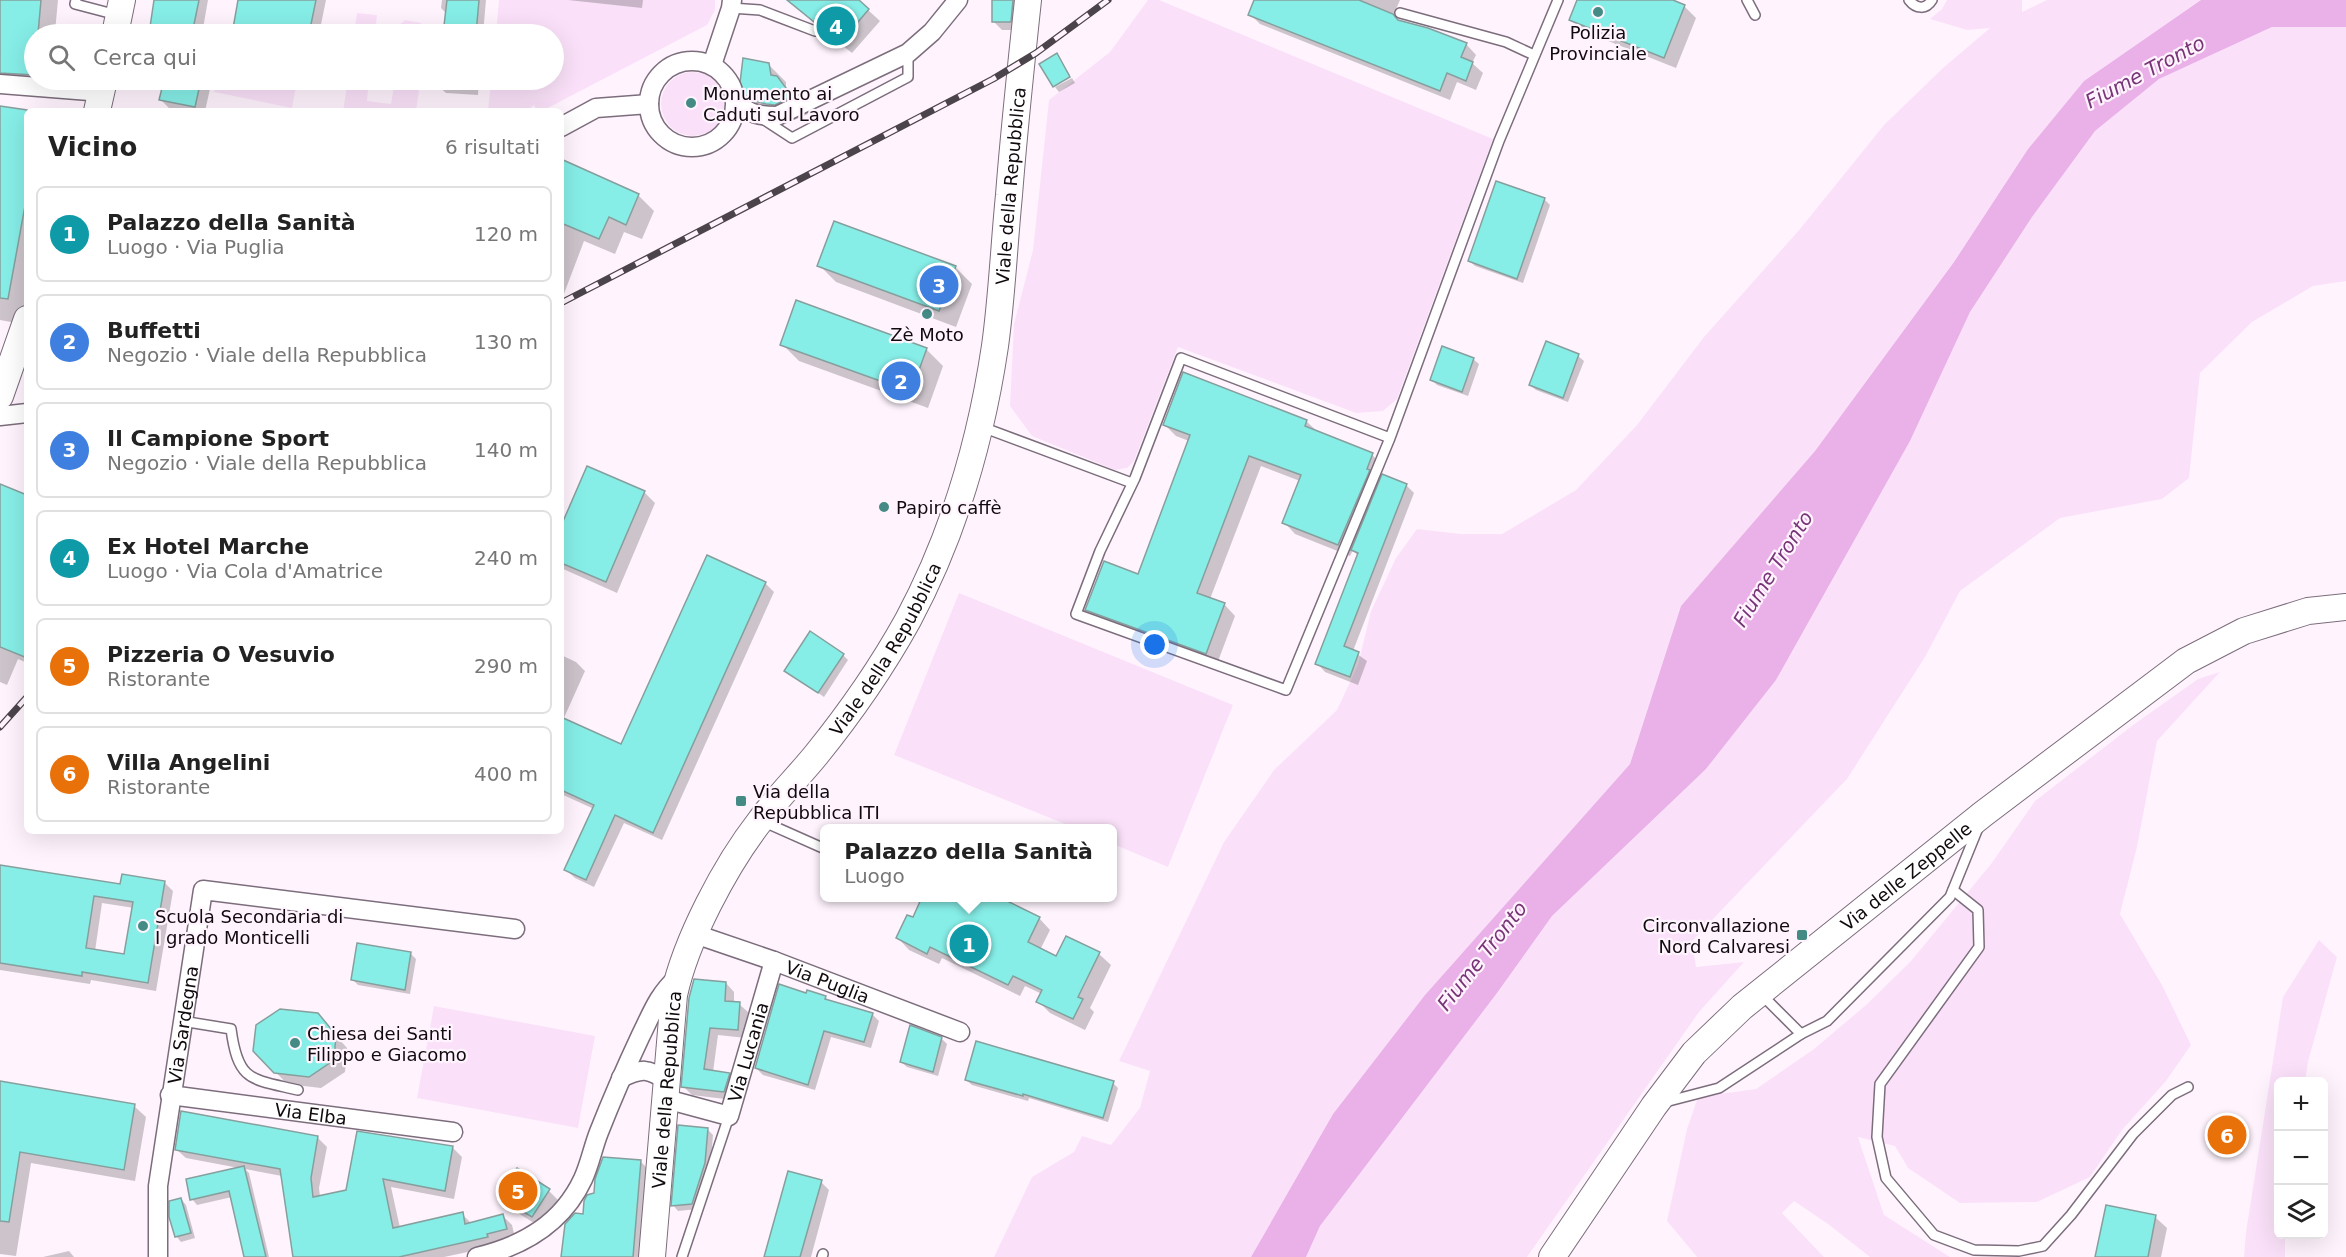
<!DOCTYPE html>
<html lang="it">
<head>
<meta charset="utf-8">
<style>
	body { margin:0; font-family:"DejaVu Sans",sans-serif; background:#f2f2f2; color:#222 }
	.controls { position:absolute; right:18px; bottom:18px; display:grid; overflow:hidden; border-radius:9px; box-shadow:0 6px 24px #0002 }
	.controls button { width:54px; height:54px; display:grid; place-items:center; padding:0; border:0; border-bottom:2px solid #e0e0e0; background:#fff; color:#222; font:30px sans-serif }
	.you { position:absolute; left:1155px; top:645px; width:21px; height:21px; margin:-15px; border:4px solid #fff; border-radius:50%; background:#1a73e8; box-shadow:0 0 0 9px #1a73e833 }
	.badge { display:grid; place-items:center; width:39px; height:39px; border-radius:50%; background:#0f766e; color:#fff; font-size:20px; font-weight:700 }
	.pin { position:absolute; translate:-50% -50%; border:3px solid #fff; box-shadow:0 2px 6px #0006 }
	.popup { position:absolute; left:820px; top:824px; width:297px; height:78px; box-sizing:border-box; display:grid; place-content:center; border-radius:9px; background:#fff; filter:drop-shadow(0 2px 4px #0005); font-size:20px; white-space:nowrap; color:#767676 }
	.popup b { font-size:22px; color:#222 }
	.popup::after { content:''; position:absolute; left:50%; top:100%; margin-left:-12px; border:12px solid transparent; border-top-color:#fff }
	.list { margin:0; padding:0; list-style:none }
	h2 { display:flex; justify-content:space-between; align-items:center; height:78px; margin:0; padding:0 24px; font-size:26px }
	h2 small { font-size:20px; font-weight:400; color:#767676 }
	.list li { display:grid; grid-template-columns:39px 1fr auto; gap:18px; align-items:center; box-sizing:border-box; height:96px; margin:0 12px 12px; padding:0 12px; border:2px solid #e0e0e0; border-radius:9px }
	.list b { display:block; font-size:22px; white-space:nowrap }
	.list p { margin:0; font-size:20px; white-space:nowrap; color:#767676 }
	.list em { font-size:20px; font-style:normal; color:#767676 }
	.icon { flex:none; width:33px; height:33px; fill:none; stroke:currentColor; stroke-width:2; stroke-linecap:round; stroke-linejoin:round }
	.map { position:relative; flex:none; width:2346px; height:1257px; overflow:hidden }
	.search { position:absolute; background:#fff; box-shadow:0 6px 24px #0002; left:24px; top:24px; width:540px; height:66px; display:flex; align-items:center; gap:15px; box-sizing:border-box; padding:0 21px; border-radius:33px; color:#767676; font-size:22px }
	.panel { position:absolute; background:#fff; box-shadow:0 6px 24px #0002; left:24px; top:108px; width:540px; height:726px; border-radius:9px }
	.map>svg:first-child { display:block }
	.green { fill:#fae1f9 }
	.water { fill:#eab0e8 }
	.shadow { fill:#0003; fill-rule:evenodd }
	.building { fill:#86eee7; stroke:#869f9d; stroke-width:1.5; fill-rule:evenodd }
	.lines { fill:none; stroke-linecap:round; stroke-linejoin:round }
	.lane-casing { stroke:#7c6d7c; stroke-width:12 }
	.street-casing { stroke:#7c6d7c; stroke-width:21 }
	.secondary-casing { stroke:#7c6d7c; stroke-width:28 }
	.lane { stroke:#fff; stroke-width:9 }
	.street { stroke:#fff; stroke-width:18 }
	.secondary { stroke:#fff; stroke-width:26 }
	.rail-casing { stroke:#4c444b; stroke-width:7 }
	.rail { stroke:#fff4fe; stroke-width:4.5; stroke-dasharray:14; stroke-linecap:butt }
	.poi-dot { fill:#448b86; stroke:#fff4fe; stroke-width:2 }
	.labels { text-anchor:middle; dominant-baseline:central; stroke-width:4.5; stroke-linejoin:round; paint-order:stroke }
	.poi-label { font-size:18px; fill:#100a0f; stroke:#fff4fe; text-anchor:start }
	.street-label { font-size:18px; fill:#100a0f; stroke:#fff4fe }
	.water-label { font-size:20px; font-style:italic; fill:#773577; stroke:#fff4fe }
</style>
</head>
<body>
<div class="map">
<svg width="2346" height="1257" viewBox="0 0 2346 1257">
	<rect width="100%" height="100%" fill="#fff4fe"/>
	<g class="green">
		<polygon points="499,0 715,0 715,10 707,25 542,111 537,111 534,105 526,111 488,111 491,80 554,80 554,34 496,34"/>
		<polygon points="1148,0 1159,0 1493,139 1397,399 1383,411 1356,413 1178,347 1134,461 1127,468 1115,470 1032,436 1010,406 1014,324 1033,250 1049,100 1110,52"/>
		<polygon points="1947,0 2022,0 2022,12 2047,0 2201,0 2084,81 2028,149 1954,262 1815,451 1681,606 1630,764 1425,995 1333,1114 1251,1257 994,1257 1032,1177 1074,1152 1082,1136 1111,1145 1140,1108 1150,1071 1119,1061 1224,842 1274,770 1337,710 1358,665 1371,611 1396,558 1417,529 1461,534 1502,534 1576,490 1637,425 1704,337 1800,229 1884,125 1943,68 1990,28 1967,30 1930,19 1942,9"/>
		<polygon points="357,13 377,15 375,34 354,34"/>
		<polygon points="405,20 421,23 424,29 423,34 398,34 399,25"/>
		<polygon points="2272,27 2346,27 2346,281 2313,286 2252,322 2200,373 2189,478 2162,499 2060,518 1960,591 1925,657 1847,779 1692,941 1696,967 1744,962 1699,1012 1527,1257 1306,1257 1320,1226 1497,993 1552,916 1706,769 1776,680 1910,441 1970,312 2032,217 2095,131 2159,79"/>
		<circle cx="693" cy="104" r="32"/>
		<polygon points="217,80 260,80 296,87 292,108 214,92"/>
		<polygon points="348,80 369,80 367,101 391,104 395,80 415,80 419,91 416,111 343,111"/>
		<polygon points="959,593 1233,705 1168,867 1113,844 1113,828 1075,828 894,755"/>
		<polygon points="2220,672 2157,741 2137,847 2120,914 2162,985 2191,1045 2166,1081 2122,1130 2090,1177 2037,1202 1960,1203 1908,1168 1895,1146 1858,1137 1884,1215 1950,1257 1870,1257 1828,1224 1794,1201 1782,1213 1824,1257 1697,1257 1667,1221 1687,1129 1698,1097 1756,1089 1814,1049 1866,1005 1911,961 1991,864 2035,801 2133,725 2198,679"/>
		<polygon points="2319,940 2337,957 2308,1062 2305,1081 2278,1082 2278,1234 2285,1235 2285,1257 2244,1257 2246,1232 2283,997"/>
		<polygon points="434,1006 595,1036 578,1128 417,1098"/>
	</g>
	<polygon class="water" points="2201,0 2346,0 2346,27 2272,27 2159,79 2095,131 2032,217 1970,312 1910,441 1776,680 1706,769 1552,916 1497,993 1320,1226 1306,1257 1251,1257 1333,1114 1425,995 1630,764 1681,606 1815,451 1954,262 2028,149 2084,81"/>
	<g class="shadow">
		<polygon points="0,0 58,0 55,32 84,34 34,34 34,80 97,80 96,94 0,84"/>
		<polygon points="156,0 208,0 202,34 150,34"/>
		<polygon points="240,0 326,0 319,34 233,34"/>
		<polygon points="442,0 486,0 483,34 444,34 447,14 441,8"/>
		<polygon points="568,0 643,0 642,8"/>
		<polygon points="786,0 857,0 880,21 852,53"/>
		<polygon points="994,0 1022,0 1019,30 1002,30 993,21"/>
		<polygon points="1255,0 1400,0 1393,16 1399,21 1466,44 1476,55 1472,63 1483,73 1476,90 1457,82 1450,100 1260,24 1250,14"/>
		<polygon points="1579,0 1669,0 1684,6 1696,18 1676,68 1583,31 1571,20"/>
		<polygon points="1057,55 1070,75 1053,85"/>
		<polygon points="768,64 786,82 786,87 808,114 792,121 784,121 758,108 741,91"/>
		<polygon points="1072,78 1075,83 1059,92 1055,87"/>
		<polygon points="144,80 212,80 205,111 170,109 161,100 163,89 152,87"/>
		<polygon points="262,80 311,80 309,89"/>
		<polygon points="439,80 479,80 478,95 446,93 438,86"/>
		<polygon points="0,107 27,112 27,296 22,324 0,320"/>
		<polygon points="561,161 638,195 654,211 642,239 624,232 615,254 584,241 562,299"/>
		<polygon points="1544,199 1550,205 1523,283 1475,266 1470,261"/>
		<polygon points="819,265 955,267 972,284 956,327 836,282"/>
		<polygon points="782,344 926,349 943,366 928,408 799,361"/>
		<polygon points="1578,356 1584,361 1568,402 1536,390 1530,385"/>
		<polygon points="1473,359 1479,364 1468,396 1437,385 1432,380"/>
		<polygon points="1306,421 1319,433 1372,455 1384,466 1378,480 1380,483 1406,485 1414,493 1353,651 1367,661 1358,685 1325,672 1317,663 1358,556 1353,550 1350,556 1295,534 1284,522 1300,481 1261,466 1210,599 1224,604 1235,616 1217,664 1098,621 1087,609 1139,575 1189,441 1176,436 1164,424"/>
		<polygon points="0,486 27,497 27,663 18,659 7,685 0,682"/>
		<polygon points="644,492 655,503 617,593 561,568 561,530"/>
		<polygon points="765,583 774,592 662,840 624,823 594,887 575,878 566,870 594,809 561,794 561,655 576,662 585,671 563,720 622,746"/>
		<polygon points="843,655 848,660 824,697 786,670"/>
		<path d="M0,867L122,886L164,882L173,891L156,991L91,980L90,984L0,970ZM102,903L134,908L126,956L95,951Z"/>
		<polygon points="1039,918 1050,930 1040,950 1056,958 1099,954 1111,965 1090,1008 1094,1012 1085,1030 1050,1013 1038,1001 1042,994 1025,986 1020,996 942,958 939,964 909,950 898,938 914,919"/>
		<polygon points="410,953 416,959 410,994 358,985 353,980"/>
		<polygon points="726,983 734,992 734,1003 739,1004 748,1012 746,1038 718,1035 713,1072 729,1074 738,1083 733,1100 692,1095 683,1086"/>
		<polygon points="807,995 825,997 829,1001 872,1014 879,1021 871,1048 831,1037 815,1090 763,1075 756,1068"/>
		<polygon points="317,1014 347,1048 345,1072 321,1088 287,1084 255,1050"/>
		<polygon points="941,1038 947,1044 938,1076 907,1067 901,1062"/>
		<polygon points="966,1080 1113,1083 1118,1088 1108,1122 1029,1098 1028,1101 972,1085"/>
		<polygon points="0,1083 134,1106 146,1117 135,1181 31,1163 16,1256 0,1254"/>
		<polygon points="707,1129 713,1135 710,1170 698,1209 678,1211 673,1205"/>
		<polygon points="317,1137 327,1147 319,1188 320,1197 347,1192 453,1148 462,1157 454,1199 391,1187 400,1228 462,1214 472,1224 503,1216 512,1225 515,1238 496,1246 444,1257 295,1257 282,1176 245,1169 249,1173 269,1257 246,1257 232,1197 197,1205 192,1199 239,1168 186,1158 176,1149"/>
		<polygon points="640,1161 649,1170 642,1257 563,1257 596,1194"/>
		<polygon points="821,1182 829,1190 811,1257 766,1257"/>
		<polygon points="549,1191 566,1208 550,1233 518,1213 501,1196"/>
		<polygon points="181,1199 186,1205 195,1238 181,1242 176,1236"/>
		<polygon points="2155,1217 2167,1228 2161,1257 2096,1257"/>
		<polygon points="69,1251 74,1257 43,1257"/>
	</g>
	<g class="building">
		<polygon points="0,0 41,0 38,34 34,34 34,75 0,73"/>
		<polygon points="154,0 199,0 192,34 149,34"/>
		<polygon points="238,0 316,0 309,34 232,34"/>
		<polygon points="447,0 479,0 476,34 443,34"/>
		<polygon points="787,0 859,0 869,9 840,43"/>
		<polygon points="992,0 1013,0 1011,22 992,22"/>
		<polygon points="1254,0 1359,0 1393,14 1398,20 1428,28 1467,43 1461,57 1473,62 1466,81 1447,73 1440,91 1248,15"/>
		<polygon points="1577,0 1673,0 1685,5 1664,58 1569,20"/>
		<polygon points="1057,53 1070,77 1053,87 1039,64"/>
		<polygon points="743,58 769,63 771,75 777,76 792,96 775,105 766,104 755,101 739,91"/>
		<polygon points="164,80 201,80 195,107 159,100"/>
		<polygon points="0,106 27,110 27,195 8,299 0,298"/>
		<polygon points="561,159 639,194 626,225 609,217 599,239 561,223"/>
		<polygon points="1496,181 1545,198 1517,279 1468,261"/>
		<polygon points="834,221 956,266 939,311 817,266"/>
		<polygon points="796,300 927,348 911,392 780,345"/>
		<polygon points="1546,341 1579,354 1563,398 1529,385"/>
		<polygon points="1442,346 1474,358 1462,392 1430,380"/>
		<polygon points="1183,372 1307,420 1305,426 1373,453 1367,469 1370,470 1338,545 1282,523 1301,475 1249,456 1197,593 1225,603 1206,654 1085,610 1104,561 1138,574 1190,435 1163,425"/>
		<polygon points="587,466 645,491 606,582 561,563 561,526"/>
		<polygon points="1382,474 1407,484 1344,646 1359,652 1350,677 1315,664 1358,553 1351,550"/>
		<polygon points="0,484 27,495 27,658 0,647"/>
		<polygon points="707,555 766,582 653,833 615,815 586,880 564,870 594,805 561,790 561,717 621,744"/>
		<polygon points="810,631 844,654 818,693 784,671"/>
		<path d="M0,865L120,884L122,874L165,881L148,983L82,972V976L0,963ZM94,896L133,902L124,954L86,948Z"/>
		<polygon points="922,897 999,897 1040,917 1028,942 1056,956 1066,936 1100,952 1078,997 1083,999 1073,1019 1036,1002 1042,990 1013,976 1008,985 930,947 927,954 896,938 907,915 913,917"/>
		<polygon points="357,943 411,952 405,990 351,980"/>
		<polygon points="694,979 726,982 725,1001 740,1002 738,1030 710,1028 704,1069 730,1073 724,1092 681,1087 689,998"/>
		<polygon points="779,984 806,993 807,990 826,996 825,999 873,1013 864,1042 824,1031 808,1085 755,1068"/>
		<polygon points="280,1009 318,1013 336,1035 334,1060 309,1077 274,1073 253,1051 256,1025"/>
		<polygon points="910,1025 942,1037 933,1072 900,1062"/>
		<polygon points="976,1041 1114,1081 1103,1118 1023,1094 1023,1096 965,1080"/>
		<polygon points="0,1081 135,1104 124,1170 20,1152 9,1222 0,1221"/>
		<polygon points="181,1111 318,1136 311,1178 313,1197 346,1190 357,1131 453,1146 445,1191 383,1179 393,1228 463,1212 465,1224 503,1214 507,1229 487,1234 488,1237 399,1257 293,1257 280,1169 175,1150"/>
		<polygon points="678,1125 708,1128 705,1163 692,1204 671,1206"/>
		<polygon points="603,1157 641,1160 633,1257 561,1257 565,1224 575,1213 583,1214 584,1201 587,1195 594,1193 595,1179"/>
		<polygon points="244,1166 266,1257 244,1257 229,1191 190,1200 186,1179"/>
		<polygon points="517,1168 550,1189 532,1217 499,1197"/>
		<polygon points="788,1171 822,1180 800,1257 764,1257"/>
		<polygon points="181,1198 191,1233 175,1237 169,1217 169,1201"/>
		<polygon points="2106,1205 2156,1215 2148,1257 2095,1257"/>
	</g>
	<g class="lines">
		<g class="lane-casing">
			<g id="lane">
				<polyline points="76,0 75,4 117,15"/>
				<polyline points="1747,0 1755,15"/>
				<path d="M1909,0C1916,9 1926,10 1932,0"/>
				<polyline points="731,8 760,10 815,31"/>
				<polyline points="1400,13 1506,42 1534,55"/>
				<polyline points="763,119 792,138 908,77 908,53"/>
				<polyline points="982,427 1132,483"/>
				<polyline points="1390,438 1286,690 1076,614 1100,551 1135,478 1181,358 1390,438 1499,141 1558,0"/>
				<polyline points="762,821 825,849"/>
				<polyline points="1953,890 1978,910 1979,947 1880,1084 1877,1137 1886,1178 1934,1235 1974,1250 2019,1251 2043,1246 2071,1215 2133,1134 2172,1095 2188,1087"/>
				<polyline points="1760,993 1801,1034 1827,1021 1950,897 1978,828"/>
				<path d="M182,1021L231,1029C238,1082 251,1079 298,1090"/>
				<polyline points="1665,1102 1719,1088 1801,1034"/>
				<polyline points="682,1257 729,1116"/>
				<polyline points="822,1257 823,1254"/>
			</g>
		</g>
		<g class="street-casing">
			<g id="street">
				<circle cx="692" cy="104" r="43"/>
				<polyline points="712,65 731,8 732,0"/>
				<polyline points="0,84 102,92"/>
				<path d="M736,102C749,114 759,116 777,116L908,53L932,32L958,0"/>
				<polyline points="561,127 596,108 649,104"/>
				<polyline points="0,416 27,413"/>
				<path id="s1" d="M695,934L774,961L960,1032"/>
				<path d="M621,1078C642,1068 648,1068 667,1081"/>
				<path id="s2" d="M170,1095L453,1132"/>
				<path id="s3" d="M666,1099L729,1116L774,961"/>
				<path id="s4" d="M158,1257V1186L203,890L515,929"/>
				<path d="M477,1257C523,1246 562,1224 583,1179C590,1164 593,1147 599,1132C612,1099 626,1067 641,1035C652,1013 658,995 677,978"/>
			</g>
		</g>
		<g class="secondary-casing">
			<g id="secondary">
				<polyline points="115,34 122,0"/>
				<polyline points="97,111 104,80"/>
				<polyline points="0,396 27,319"/>
				<path id="s5" d="M652,1257L674,995C686,940 725,866 760,821C777,798 798,777 816,755C850,713 882,667 908,620C953,536 981,440 995,346C1002,296 1004,245 1009,195C1014,130 1021,65 1028,0"/>
				<path id="s6" d="M1552,1257L1654,1106L1694,1053L1742,1007L1983,814L2186,661L2244,631L2308,611L2346,607"/>
			</g>
		</g>
		<use href="#lane" class="lane"/>
		<use href="#street" class="street"/>
		<use href="#secondary" class="secondary"/>
		<g class="rail-casing">
			<g id="rail">
				<polyline points="561,303 993,79 1036,53 1108,0"/>
				<polyline points="0,727 27,697"/>
			</g>
		</g>
		<use href="#rail" class="rail"/>
	</g>
	<g class="poi-dot">
		<circle cx="1598" cy="12" r="6"/>
		<circle cx="691" cy="103" r="6"/>
		<circle cx="927" cy="314" r="6"/>
		<circle cx="884" cy="507" r="6"/>
		<rect x="735" y="795" width="12" height="12" rx="3"/>
		<circle cx="143" cy="926" r="6"/>
		<rect x="1796" y="929" width="12" height="12" rx="3"/>
		<circle cx="295" cy="1043" r="6"/>
	</g>
	<g class="labels">
		<g class="poi-label">
			<text x="1598" y="32" text-anchor="middle">Polizia<tspan x="1598" dy="21">Provinciale</tspan></text>
			<text x="703" y="93">Monumento ai<tspan x="703" dy="21">Caduti sul Lavoro</tspan></text>
			<text x="927" y="334" text-anchor="middle">Zè Moto</text>
			<text x="896" y="507">Papiro caffè</text>
			<text x="753" y="791">Via della<tspan x="753" dy="21">Repubblica ITI</tspan></text>
			<text x="155" y="916">Scuola Secondaria di<tspan x="155" dy="21">I grado Monticelli</tspan></text>
			<text x="1790" y="925" text-anchor="end">Circonvallazione<tspan x="1790" dy="21">Nord Calvaresi</tspan></text>
			<text x="307" y="1033">Chiesa dei Santi<tspan x="307" dy="21">Filippo e Giacomo</tspan></text>
		</g>
		<g class="street-label">
			<text stroke="none"><textPath href="#s5" startOffset="1158">Viale della Repubblica</textPath></text>
			<text stroke="none"><textPath href="#s5" startOffset="672">Viale della Repubblica</textPath></text>
			<text stroke="none"><textPath href="#s6" startOffset="525">Via delle Zeppelle</textPath></text>
			<text stroke="none"><textPath href="#s1" startOffset="141">Via Puglia</textPath></text>
			<text stroke="none"><textPath href="#s4" startOffset="234">Via Sardegna</textPath></text>
			<text stroke="none"><textPath href="#s3" startOffset="132">Via Lucania</textPath></text>
			<text stroke="none"><textPath href="#s5" startOffset="168">Viale della Repubblica</textPath></text>
			<text stroke="none"><textPath href="#s2" startOffset="142">Via Elba</textPath></text>
		</g>
		<g class="water-label">
			<text transform="translate(2145 72) rotate(-28)">Fiume Tronto</text>
			<text transform="translate(1773 569) rotate(-58)">Fiume Tronto</text>
			<text transform="translate(1482 956) rotate(-52)">Fiume Tronto</text>
		</g>
	</g>
</svg>
<div class="controls">
<button>+</button>
<button>−</button>
<button><svg class="icon" aria-label="layers" viewBox="0 0 24 24"><path d="M12 4l9 5-9 5-9-5zM3 14l9 5 9-5"/></svg></button>
</div>
<div class="you"></div>
<div class="pin badge" style="left:969px;top:944px;background:#0f9aa8">1</div>
<div class="popup"><b>Palazzo della Sanità</b>Luogo</div>
<div class="pin badge" style="left:901px;top:381px;background:#3f7fe0">2</div>
<div class="pin badge" style="left:939px;top:285px;background:#3f7fe0">3</div>
<div class="pin badge" style="left:836px;top:26px;background:#0f9aa8">4</div>
<div class="pin badge" style="left:518px;top:1191px;background:#e8710a">5</div>
<div class="pin badge" style="left:2227px;top:1135px;background:#e8710a">6</div>
<div class="search"><svg class="icon" aria-label="search" viewBox="0 0 24 24"><circle cx="10" cy="10" r="6"/><path d="M15 15l6 6"/></svg>Cerca qui</div>
<section class="panel">
<h2>Vicino<small>6 risultati</small></h2>
<ul class="list">
<li><span class="badge" style="background:#0f9aa8">1</span><div><b>Palazzo della Sanità</b><p>Luogo · Via Puglia</p></div><em>120 m</em></li>
<li><span class="badge" style="background:#3f7fe0">2</span><div><b>Buffetti</b><p>Negozio · Viale della Repubblica</p></div><em>130 m</em></li>
<li><span class="badge" style="background:#3f7fe0">3</span><div><b>Il Campione Sport</b><p>Negozio · Viale della Repubblica</p></div><em>140 m</em></li>
<li><span class="badge" style="background:#0f9aa8">4</span><div><b>Ex Hotel Marche</b><p>Luogo · Via Cola d'Amatrice</p></div><em>240 m</em></li>
<li><span class="badge" style="background:#e8710a">5</span><div><b>Pizzeria O Vesuvio</b><p>Ristorante</p></div><em>290 m</em></li>
<li><span class="badge" style="background:#e8710a">6</span><div><b>Villa Angelini</b><p>Ristorante</p></div><em>400 m</em></li>
</ul>
</section>
</div>
</body>
</html>
